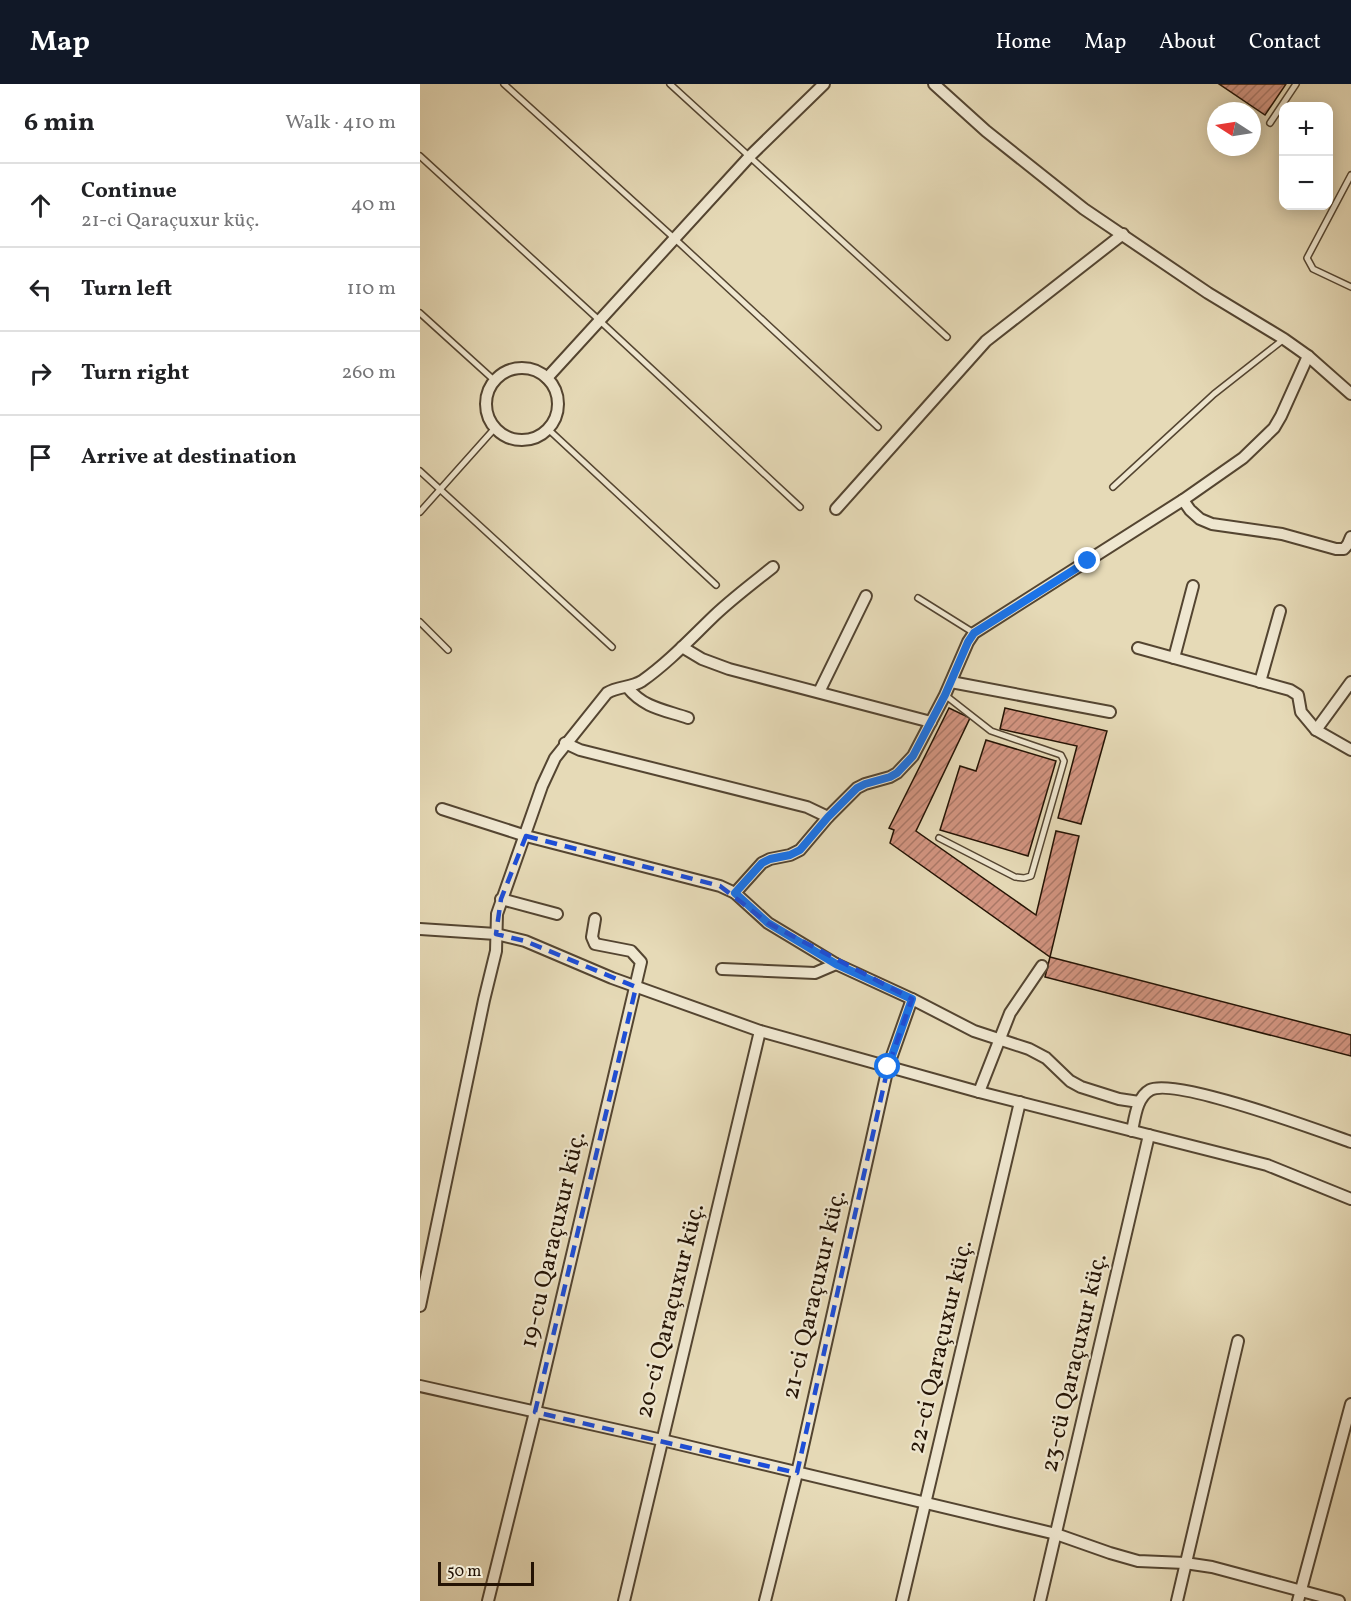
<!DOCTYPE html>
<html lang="en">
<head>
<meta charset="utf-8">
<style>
	body { margin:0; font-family:Vollkorn,serif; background:#f2f2f2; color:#202124 }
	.controls { position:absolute; right:18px; top:18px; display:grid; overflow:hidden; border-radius:12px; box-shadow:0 3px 15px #0003 }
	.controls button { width:54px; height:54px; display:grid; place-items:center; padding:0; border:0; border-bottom:2px solid #e0e0e0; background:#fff; color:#202124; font:30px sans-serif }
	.compass { position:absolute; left:787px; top:18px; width:54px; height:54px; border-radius:50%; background:#fff; box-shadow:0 3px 15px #0003; rotate:282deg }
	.scale { position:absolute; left:18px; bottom:15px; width:96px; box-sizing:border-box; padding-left:6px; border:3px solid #241304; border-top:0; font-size:16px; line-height:21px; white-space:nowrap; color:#241304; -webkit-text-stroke:4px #efe7d0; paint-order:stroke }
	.stop { position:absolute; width:18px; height:18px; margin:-14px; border:4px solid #1a73e8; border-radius:50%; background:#fff }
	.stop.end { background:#1a73e8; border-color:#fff; box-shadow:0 2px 6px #0008 }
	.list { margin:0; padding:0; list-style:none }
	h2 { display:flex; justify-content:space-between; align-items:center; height:78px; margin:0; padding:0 24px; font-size:26px }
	h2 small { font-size:20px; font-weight:400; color:#757577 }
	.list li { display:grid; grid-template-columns:39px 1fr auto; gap:18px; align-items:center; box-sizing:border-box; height:84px; padding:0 24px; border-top:2px solid #e0e0e0 }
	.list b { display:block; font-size:22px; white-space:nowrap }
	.list p { margin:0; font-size:20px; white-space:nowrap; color:#757577 }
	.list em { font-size:20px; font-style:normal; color:#757577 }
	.icon { flex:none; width:33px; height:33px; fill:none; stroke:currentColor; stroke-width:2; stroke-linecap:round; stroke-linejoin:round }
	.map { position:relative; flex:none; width:931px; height:1517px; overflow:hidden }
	header { display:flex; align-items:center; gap:36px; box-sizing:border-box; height:84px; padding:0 30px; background:#111827; color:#fff }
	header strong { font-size:28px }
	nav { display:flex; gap:33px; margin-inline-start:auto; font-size:21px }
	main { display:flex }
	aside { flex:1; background:#fff }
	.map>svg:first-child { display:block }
	.building { fill:url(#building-hatch); stroke:#241304; stroke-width:1.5 }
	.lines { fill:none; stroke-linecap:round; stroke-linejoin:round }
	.service-casing { stroke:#544531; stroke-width:8 }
	.minor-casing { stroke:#544531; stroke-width:14 }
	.service { stroke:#efe7d0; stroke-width:5 }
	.minor { stroke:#efe7d0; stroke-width:10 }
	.route { stroke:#1a73e8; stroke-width:8 }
	.marked { fill:none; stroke:#1d4ed8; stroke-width:4.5; stroke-dasharray:12 8; stroke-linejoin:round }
	.labels { text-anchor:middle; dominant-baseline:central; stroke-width:4.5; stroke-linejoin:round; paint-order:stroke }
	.street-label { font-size:24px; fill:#241304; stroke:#efe7d0 }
</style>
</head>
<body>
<header>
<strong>Map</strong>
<nav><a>Home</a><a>Map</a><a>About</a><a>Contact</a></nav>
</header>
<main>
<aside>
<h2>6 min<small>Walk · 410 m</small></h2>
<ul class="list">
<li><svg class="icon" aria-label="ahead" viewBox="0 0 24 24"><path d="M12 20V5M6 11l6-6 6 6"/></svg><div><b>Continue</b><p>21-ci Qaraçuxur küç.</p></div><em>40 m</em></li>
<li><svg class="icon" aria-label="left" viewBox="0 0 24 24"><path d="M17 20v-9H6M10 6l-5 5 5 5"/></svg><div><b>Turn left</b></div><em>110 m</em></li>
<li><svg class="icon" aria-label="right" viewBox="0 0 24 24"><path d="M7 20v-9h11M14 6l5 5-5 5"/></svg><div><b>Turn right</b></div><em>260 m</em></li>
<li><svg class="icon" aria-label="arrive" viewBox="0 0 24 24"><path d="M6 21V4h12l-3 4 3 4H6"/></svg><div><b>Arrive at destination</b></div></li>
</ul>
</aside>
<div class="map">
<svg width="931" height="1517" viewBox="0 0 931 1517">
	<defs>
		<pattern id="building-hatch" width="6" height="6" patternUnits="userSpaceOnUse" patternTransform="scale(1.5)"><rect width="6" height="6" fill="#d29480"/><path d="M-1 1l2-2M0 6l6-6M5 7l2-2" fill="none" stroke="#aa7867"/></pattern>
	</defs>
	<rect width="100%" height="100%" fill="#e6dab7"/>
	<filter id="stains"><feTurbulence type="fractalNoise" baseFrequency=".00333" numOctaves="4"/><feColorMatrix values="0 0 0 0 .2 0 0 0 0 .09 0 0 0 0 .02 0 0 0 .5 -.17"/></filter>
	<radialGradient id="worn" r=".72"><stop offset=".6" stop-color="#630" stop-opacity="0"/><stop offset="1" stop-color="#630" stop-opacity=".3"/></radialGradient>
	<g class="building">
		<polygon points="799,0 866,0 845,31"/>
		<polygon points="529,624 550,634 496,747 616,831 636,747 659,752 630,873 470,759 474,746 469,744"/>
		<polygon points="585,624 687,647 661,740 638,734 657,662 580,645"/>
		<polygon points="566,656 636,677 608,772 520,746 540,682 556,687"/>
		<polygon points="630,873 931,951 931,972 625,893"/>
	</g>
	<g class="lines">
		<g class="service-casing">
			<g id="service">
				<polyline points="84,0 254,154 458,343"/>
				<polyline points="250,0 527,253"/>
				<polyline points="850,39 876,0"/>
				<polyline points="0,72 179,236 380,423"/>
				<polyline points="931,91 887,174 893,185 931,203"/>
				<polyline points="0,229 75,297"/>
				<polyline points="128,345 296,501"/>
				<polyline points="0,387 192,563"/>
				<polyline points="693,403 794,310 864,255"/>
				<polyline points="0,428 75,344"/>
				<polyline points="498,514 554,549"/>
				<polyline points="0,538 28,566"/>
				<polyline points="519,754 595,793 604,794 611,792 644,677 641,671 571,647 525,611"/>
			</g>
		</g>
		<g class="minor-casing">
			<g id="minor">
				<polyline points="514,0 566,47 664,125 788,209 864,255 888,272 931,310"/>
				<circle cx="102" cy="320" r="36"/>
				<polyline points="127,294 330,72 404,0"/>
				<polyline points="763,416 770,426 780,435 792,440 862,450 916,465 924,465 928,460 931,453"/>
				<polyline points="416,425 566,257 703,150"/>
				<polyline points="262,563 282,575 309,585 511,638"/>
				<polyline points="718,564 870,606 878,611 881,628 896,646 931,666"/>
				<polyline points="754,574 773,502"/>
				<polyline points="531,598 690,628"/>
				<polyline points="840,598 860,527"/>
				<path d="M208,604C224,624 245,626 268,634"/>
				<polyline points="399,608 446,512"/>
				<polyline points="896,646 931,598"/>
				<polyline points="145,659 160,666 387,723 408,733"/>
				<polyline points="22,725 106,752 300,802 315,809 348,839 416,880 492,915 554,947 609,965 626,974 650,997 661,1003 699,1015 719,1018"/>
				<polyline points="315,809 342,779 350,775 370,771 380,766 408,733 437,704 445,700 470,693 477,689 493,672 525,611 548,558 554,549 763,416 823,374 854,344 861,332 888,272"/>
				<polyline points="81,815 137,830"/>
				<polyline points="0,845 76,850 105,857 192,894 340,947 559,1008 847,1081 931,1115"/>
				<polyline points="302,885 395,889 416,880"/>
				<polyline points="559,1008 590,929 622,882"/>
				<path d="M712,1047C715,1033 717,1013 730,1006C754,993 900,1047 931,1058"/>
				<path d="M0,1222L64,916L76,867L77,830L122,702L135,674L187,609C198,602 211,604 222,597C249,578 271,554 295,531C313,514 333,499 353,483"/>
				<polyline points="0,1302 242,1356 636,1450 690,1469 718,1477 765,1479 792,1483 919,1517"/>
				<polyline points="68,1517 115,1328 221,878 211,867 175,860 172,853 175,835"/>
				<polyline points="204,1517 340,947"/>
				<polyline points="345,1517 377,1389 468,983 492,915"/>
				<polyline points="482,1517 600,1018"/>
				<polyline points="620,1517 729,1051"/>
				<polyline points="757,1517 818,1257"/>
				<polyline points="878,1517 931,1320"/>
			</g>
		</g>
		<use href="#service" class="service"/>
		<use href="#minor" class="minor"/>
	</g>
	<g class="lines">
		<polyline class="route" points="468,983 492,915 416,880 348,839 315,809 342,779 350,775 370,771 380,766 408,733 437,704 445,700 470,693 477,689 493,672 525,611 548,558 554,549 668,477"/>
	</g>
	<path class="marked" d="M106,752L300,802L348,839L492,915L468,983L377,1389L115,1328L216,903L105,857L76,850L81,815Z"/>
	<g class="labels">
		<g class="street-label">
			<text transform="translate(134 1156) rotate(-77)">19-cu Qaraçuxur küç.</text>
			<text transform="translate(395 1211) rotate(-77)">21-ci Qaraçuxur küç.</text>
			<text transform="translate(251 1227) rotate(-76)">20-ci Qaraçuxur küç.</text>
			<text transform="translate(521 1263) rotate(-77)">22-ci Qaraçuxur küç.</text>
			<text transform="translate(655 1279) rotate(-77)">23-cü Qaraçuxur küç.</text>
		</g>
	</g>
	<rect width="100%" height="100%" filter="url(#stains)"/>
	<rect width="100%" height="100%" fill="url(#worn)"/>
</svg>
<div class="controls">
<button>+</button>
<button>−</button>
</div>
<svg class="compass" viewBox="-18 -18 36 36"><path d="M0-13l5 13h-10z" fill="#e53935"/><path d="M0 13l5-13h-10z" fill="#757577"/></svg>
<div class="scale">50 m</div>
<div class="stop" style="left:468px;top:983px"></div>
<div class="stop end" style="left:668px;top:477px"></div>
</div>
</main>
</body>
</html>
